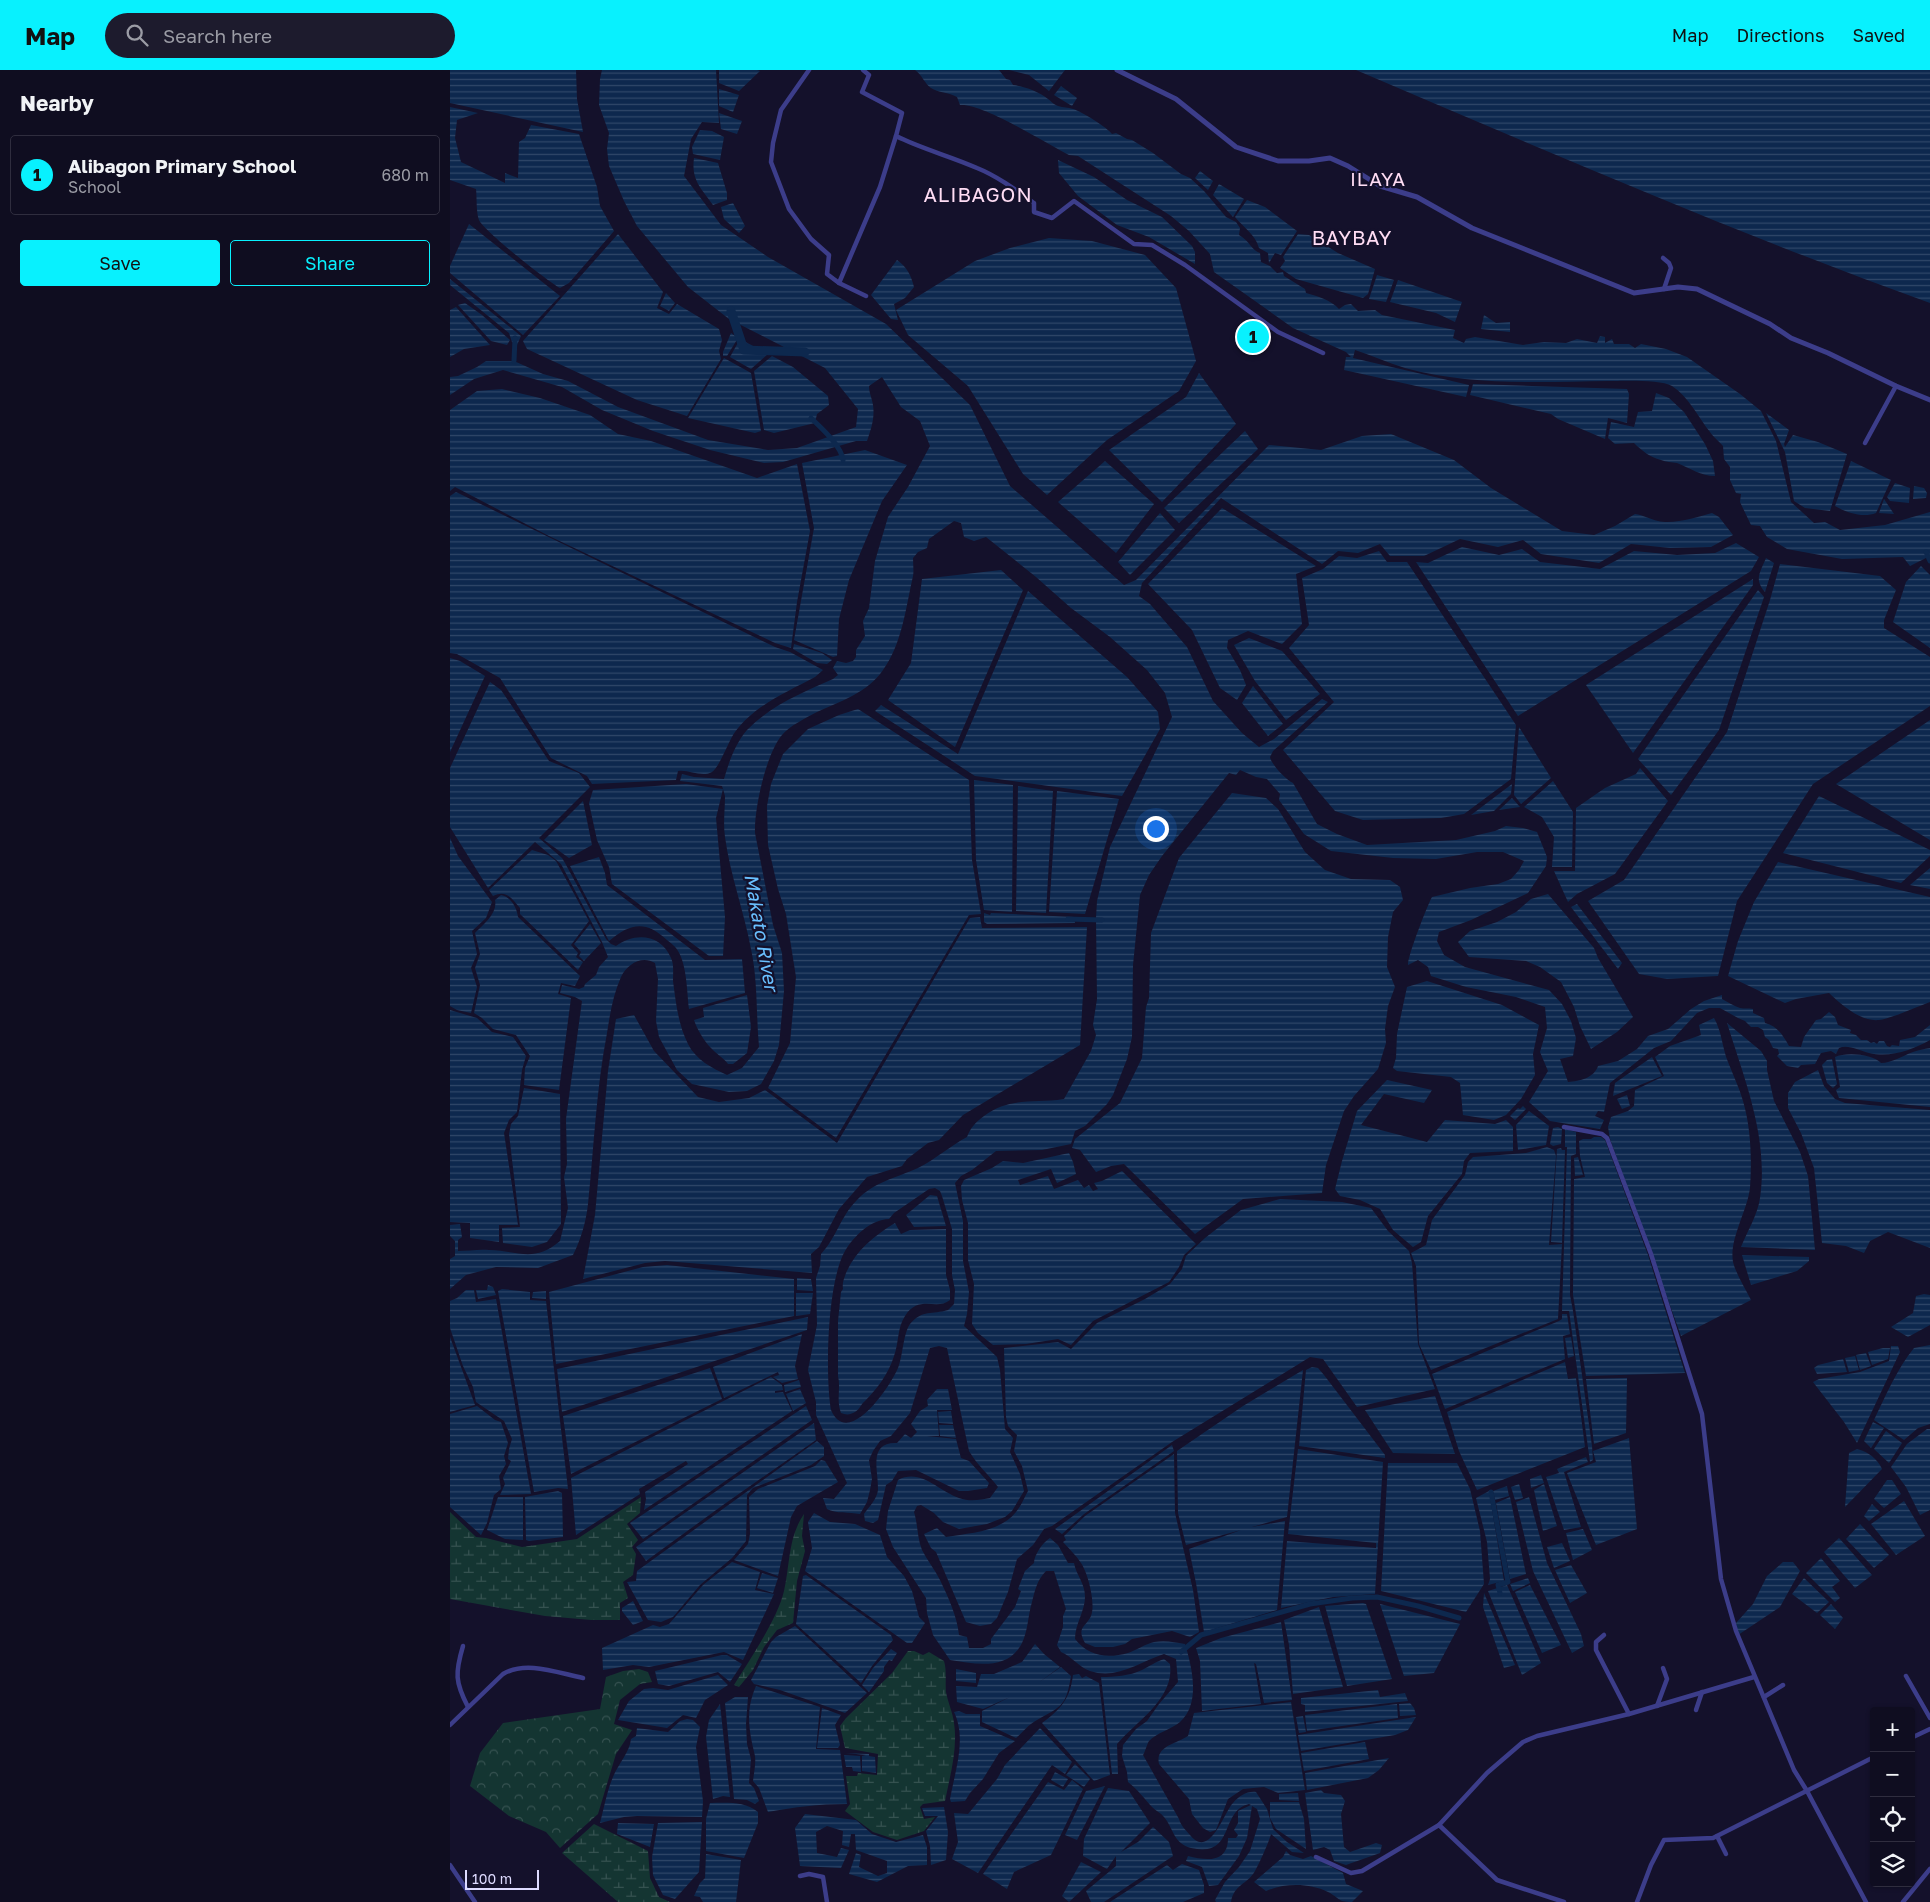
<!DOCTYPE html>
<html lang="en">
<head>
<meta charset="utf-8">
<style>
	body { margin:0; font-family:"Golos Text",sans-serif; background:#1d1b2d; color:#f1f3f6 }
	.controls { position:absolute; right:15px; bottom:15px; display:grid; overflow:hidden; border-radius:5px; box-shadow:0 1px 4px #0004 }
	.controls button { width:45px; height:45px; display:grid; place-items:center; padding:0; border:0; border-bottom:1px solid #2f2d3e; background:#0f0d20; color:#f1f3f6; font:25px sans-serif }
	.scale { position:absolute; left:15px; bottom:12px; width:74px; box-sizing:border-box; padding-left:5px; border:2px solid #dedbff; border-top:0; font-size:14px; line-height:18px; white-space:nowrap; color:#dedbff; -webkit-text-stroke:4px #14112b; paint-order:stroke }
	.you { position:absolute; left:705px; top:758px; width:18px; height:18px; margin:-12px; border:4px solid #fff; border-radius:50%; background:#1a73e8; box-shadow:0 0 0 8px #1a73e833 }
	.badge { display:grid; place-items:center; width:32px; height:32px; border-radius:50%; background:#08f1fe; color:#111; font-size:16px; font-weight:700 }
	.pin { position:absolute; translate:-50% -50%; border:2px solid #fff; box-shadow:0 1px 5px #0006 }
	.list { margin:0; padding:0; list-style:none }
	h2 { display:flex; justify-content:space-between; align-items:center; height:65px; margin:0; padding:0 20px; font-size:21px }
	h2 small { font-size:16px; font-weight:400; color:#9b9ca5 }
	.list li { display:grid; grid-template-columns:32px 1fr auto; gap:15px; align-items:center; box-sizing:border-box; height:80px; margin:0 10px 10px; padding:0 10px; border:1px solid #2f2d3e; border-radius:5px }
	.list b { display:block; font-size:19px; white-space:nowrap }
	.list p { margin:0; font-size:16px; white-space:nowrap; color:#9b9ca5 }
	.list em { font-size:16px; font-style:normal; color:#9b9ca5 }
	.actions { display:flex; gap:10px; padding:15px 20px }
	.actions a { flex:1; padding:11px 0; border:1px solid #08f1fe; border-radius:5px; text-align:center; font-size:18px; color:#08f1fe }
	.actions .main { background:#08f1fe; color:#111 }
	.icon { flex:none; width:28px; height:28px; fill:none; stroke:currentColor; stroke-width:2; stroke-linecap:round; stroke-linejoin:round }
	.map { position:relative; flex:none; width:1480px; height:1832px; overflow:hidden }
	header { display:flex; align-items:center; gap:30px; box-sizing:border-box; height:70px; padding:0 25px; background:#08f1fe; color:#111 }
	header strong { font-size:24px }
	nav { display:flex; gap:28px; margin-inline-start:auto; font-size:18px }
	.search { width:350px; height:45px; background:#1d1b2d; display:flex; align-items:center; gap:12px; box-sizing:border-box; padding:0 18px; border-radius:28px; color:#9b9ca5; font-size:19px }
	main { display:flex }
	aside { flex:1; background:#0f0d20 }
	.map>svg:first-child { display:block }
	.forest { fill:url(#forest-crowns) }
	.wetland { fill:url(#wetland-marsh) }
	.water { fill:url(#water-rules); fill-rule:evenodd }
	.lines { fill:none; stroke-linecap:round; stroke-linejoin:round }
	.canal { stroke:#0d284e; stroke-width:5 }
	.river { stroke:#0d284e; stroke-width:9 }
	.minor { stroke:#3c3d8a; stroke-width:4.5 }
	.tertiary { stroke:#3c3d8a; stroke-width:5 }
	.labels { text-anchor:middle; dominant-baseline:central; stroke-width:4.5; stroke-linejoin:round; paint-order:stroke }
	.neighbourhood-label { font-size:19px; letter-spacing:1px; fill:#ffddf4; stroke:#14112b }
	.water-label { font-size:19px; font-style:italic; fill:#69c0ff; stroke:#14112b }
	.quarter-label { font-size:20px; letter-spacing:1px; fill:#ffddf4; stroke:#14112b }
</style>
</head>
<body>
<header>
<strong>Map</strong>
<div class="search"><svg class="icon" aria-label="search" viewBox="0 0 24 24"><circle cx="10" cy="10" r="6"/><path d="M15 15l6 6"/></svg>Search here</div>
<nav><a>Map</a><a>Directions</a><a>Saved</a></nav>
</header>
<main>
<aside>
<h2>Nearby<small></small></h2>
<ul class="list">
<li><span class="badge">1</span><div><b>Alibagon Primary School</b><p>School</p></div><em>680 m</em></li>
</ul>
<div class="actions"><a class="main">Save</a><a>Share</a></div>
</aside>
<div class="map">
<svg width="1480" height="1832" viewBox="0 0 1480 1832">
	<defs>
		<pattern id="forest-crowns" width="20" height="18" patternUnits="userSpaceOnUse" patternTransform="scale(1.25)"><rect width="20" height="18" fill="#143532"/><path d="M2 6a3 3 0 1 1 6 0M12 15a3 3 0 1 1 6 0" fill="none" stroke="#365251"/></pattern>
		<pattern id="wetland-marsh" width="20" height="14" patternUnits="userSpaceOnUse" patternTransform="scale(1.25)"><rect width="20" height="14" fill="#143532"/><path d="M1 5h8M5 5V1M11 12h8M15 12V8" fill="none" stroke="#365251"/></pattern>
		<pattern id="water-rules" width="6" height="5" patternUnits="userSpaceOnUse" patternTransform="scale(1.25)"><rect width="6" height="5" fill="#0d284e"/><path d="M0 2.5h6" fill="none" stroke="#304769"/></pattern>
	</defs>
	<rect width="100%" height="100%" fill="#14112b"/>
	<polygon class="forest" points="189,1599 198,1602 202,1612 190,1614 170,1630 164,1654 182,1660 166,1684 148,1744 110,1778 96,1762 59,1746 20,1716 30,1683 53,1653 150,1639 156,1607 173,1601"/>
	<g class="wetland">
		<polygon points="191,1427 190,1443 177,1454 188,1470 182,1477 186,1484 183,1505 173,1512 178,1528 170,1533 170,1550 141,1550 95,1546 0,1529 0,1442 26,1467 36,1468 72,1477 127,1469"/>
		<path d="M354,1444L352,1466L355,1481L347,1511L343,1553L327,1560L314,1577L303,1600L289,1617L284,1615C299,1591 328,1548 334,1521C340,1495 338,1467 354,1444Z"/>
		<path d="M458,1581H464L473,1585L479,1582L494,1591C497,1601 495,1612 496,1622C498,1633 503,1643 504,1653C508,1678 500,1706 495,1731L473,1734L470,1737L474,1749L485,1747L474,1761L447,1770L423,1762L395,1741L400,1734L396,1706H407L408,1703L427,1705L428,1684L395,1678L390,1656L396,1648L442,1603Z"/>
		<polygon points="144,1754 198,1781 200,1808 209,1827 220,1832 168,1832 112,1783"/>
	</g>
	<g class="water">
		<polygon points="0,0 126,0 127,29 133,62 0,33"/>
		<path d="M152,0H266L269,53L252,52L241,69L234,106L271,155L318,187L436,254L520,335L560,416L674,515L686,510L819,375L871,380L912,366L941,364L1004,390L1041,418L1112,461L1144,465L1165,456L1185,444C1193,445 1200,449 1208,451C1223,455 1248,447 1262,443L1269,447L1283,465L1261,477L1220,478L1181,474L1149,493L1091,484L1073,470L1048,477L1010,469L974,486H940L930,474L908,483L888,481L872,494L771,428L692,513L689,526L700,534L737,577L763,631L792,663L809,677L824,669L872,629L878,632L823,681L820,687C821,694 836,710 843,713L867,754L887,764L917,775L1006,770L1045,761L1056,756L1073,758L1087,762L1097,787L1096,796L1078,823L1021,850L989,862L987,871L994,885L1015,897L1099,920L1112,934L1121,951L1126,968L1123,986L1110,989L1118,1012C1130,1011 1144,1008 1148,996L1168,991L1187,979L1198,966L1218,959L1241,939L1254,931L1272,925V929C1278,932 1284,936 1290,938C1294,939 1299,938 1303,939V943L1314,948L1315,953C1327,956 1333,965 1339,976L1351,977L1354,967L1366,950L1371,949L1379,942L1385,947L1388,955L1401,960L1400,963L1406,965L1411,970H1417L1421,973L1424,972L1427,974L1429,971H1434L1437,976L1440,977L1442,975L1449,976L1450,970L1465,967L1480,955V970C1462,980 1441,988 1419,983C1410,981 1398,974 1389,978L1386,984L1381,981L1371,983L1365,994L1351,995L1348,998L1337,996L1327,986L1329,984L1328,979L1323,978L1319,970L1315,967L1313,960L1308,957H1301L1295,951L1288,948L1270,938H1259L1247,943L1221,971L1204,978L1160,1013L1154,1042L1148,1041L1145,1046L1154,1050L1150,1059L1100,1051L1079,1032L1098,1001L1090,982L1097,958L1095,937L1066,927L1016,917L981,906L978,897L968,890L958,895C957,888 977,836 982,827L1020,818L1048,814L1061,809L1069,800L1074,791L1053,782H1027L986,789L943,788L881,781L854,764L829,730L830,724L817,709L806,707L790,700L786,705L779,703L712,786L699,805L690,825L683,895L682,967L677,989L663,1025L657,1034L635,1056L625,1061L621,1074L592,1080L546,1081L522,1100L511,1106L505,1113L513,1151V1191L519,1222L517,1244L514,1256L547,1287L550,1300L555,1359L563,1368L560,1382L570,1404L574,1421L562,1441L555,1447L537,1454L509,1459L493,1452L484,1443L471,1435L467,1436L464,1442C468,1455 467,1467 472,1480C477,1490 485,1500 490,1510C498,1527 507,1546 509,1565L517,1567L519,1578H533L541,1574V1569L565,1537L571,1521L568,1519L575,1501L584,1493C584,1485 593,1472 600,1468L608,1475L618,1493H624C626,1505 635,1513 635,1527C635,1541 625,1554 625,1569C638,1586 657,1589 678,1583C687,1580 695,1574 704,1572C715,1570 724,1572 735,1574C742,1597 751,1633 730,1652C722,1659 706,1663 699,1671C697,1674 695,1682 693,1685L729,1749C731,1756 735,1759 740,1765C760,1790 774,1742 783,1733C789,1726 797,1721 806,1722L817,1739L823,1759L837,1772L854,1783L842,1782L821,1764C819,1772 809,1794 805,1801C797,1815 784,1814 781,1832H766L765,1830L775,1812L789,1797L800,1781L810,1749L807,1739L802,1736L797,1768L789,1786L768,1815L759,1816L752,1797L736,1791L738,1786C757,1791 778,1793 778,1768H786L788,1765L784,1760L788,1753V1741L801,1735L799,1734C769,1741 786,1788 741,1778C723,1773 724,1759 714,1747C711,1743 706,1741 702,1737C694,1728 688,1720 678,1712L677,1702L672,1686L673,1675L686,1659L697,1651L709,1634L728,1612L726,1589L714,1584C689,1592 667,1610 640,1601C629,1597 621,1586 611,1582L607,1575L613,1557V1546L616,1539L604,1501H596C587,1510 585,1520 582,1532C578,1545 578,1561 572,1573C558,1601 526,1594 500,1590L483,1565L477,1543L476,1528L443,1477L436,1459L438,1441L448,1410C471,1398 488,1421 509,1428C519,1432 531,1430 540,1428L548,1417C538,1404 528,1396 519,1381L497,1278L489,1276L480,1278L460,1343L441,1366L430,1371L423,1381L419,1390L422,1409L420,1420L417,1432L410,1444C399,1442 386,1444 377,1439L373,1428L384,1429L397,1413L366,1345V1332L358,1300L367,1255L366,1208L370,1196L371,1184C387,1167 390,1147 407,1130C424,1112 446,1108 468,1098C486,1089 500,1076 517,1067C521,1057 525,1053 534,1046C561,1026 584,1034 614,1029L641,981L646,965L643,955L647,929L646,848L647,831L660,777L722,647L715,623L697,600L660,567L621,538L586,507L536,467L524,471L514,467L511,453L504,451L479,469L477,478L468,482L463,488C463,494 464,501 463,506C456,537 452,574 433,600C417,623 391,631 367,642C356,648 339,656 332,665C316,684 304,739 305,763L323,855L332,883L334,921L329,975L324,991L311,1014L297,1021L279,1022L242,1014L227,1000L209,967L206,951L208,909L205,893C192,885 177,894 171,907C163,925 160,944 157,963C146,1020 144,1077 138,1134C136,1152 131,1169 123,1185L88,1198L46,1197L16,1205L0,1219V1189L5,1186V1171L0,1166V1155L10,1154L12,1167L8,1170V1181C19,1181 29,1179 39,1180C69,1181 84,1193 110,1171L118,1138L114,1107L117,1094L116,1049L132,931L125,927L110,923L112,915L129,919L134,917L135,914L146,905L149,897L158,887L152,872L111,794L85,772L38,818L0,757V698L40,612L51,620L99,691L129,703L140,717L89,768L112,788L115,793L156,869L161,874L166,876C185,862 211,864 221,888C224,894 223,903 223,911C226,933 228,954 238,974C246,990 262,998 277,1005L292,998L309,977C306,945 308,911 301,879C294,842 280,804 275,767C273,754 275,739 275,726L273,719L266,748L275,847L273,886H259L162,814L159,797L147,770L139,733L143,720L236,714L273,719L272,716L230,711L232,704L244,707L274,709C279,692 285,674 297,660C320,636 353,622 383,609L388,605L383,598L387,591L396,593L403,591L406,587V580L415,566L413,551L419,538L425,491L438,447L458,417L480,376L470,351L451,337L432,307L419,316C419,323 422,328 423,335C425,348 421,359 417,371H406L333,392L314,393L260,380L203,361L152,340L112,317L53,300L24,309L0,325V307L8,306L27,297L36,291H64L93,304L118,311L168,337L258,370L318,380L347,378L406,357L408,339L375,298L279,249L238,217L187,156L174,131L159,96L157,79L159,63L149,35L150,9ZM485,1118L490,1121L492,1126L502,1159V1205L505,1220L504,1234L498,1240C482,1245 473,1239 460,1254C453,1264 453,1286 448,1298C440,1317 398,1379 381,1340C375,1305 377,1212 395,1181C404,1166 420,1150 439,1149L444,1143L479,1119Z"/>
		<polygon points="269,0 307,0 310,1 289,21 269,13"/>
		<path d="M465,0H549L556,9L560,10L563,15C574,16 590,22 598,29C602,32 603,34 608,36C613,38 618,37 623,39C631,41 658,58 662,64L666,63L677,69L682,70L703,83L731,104L740,108L754,121L776,147L786,152L790,158L789,165C799,170 802,181 810,183L811,192L820,196L827,203L833,202L834,206L855,219L856,223C867,226 881,230 889,239L895,235L901,234L908,241L925,240L932,245L1005,260L1003,268L1014,273L1016,269L1025,267L1073,275L1094,272L1116,273L1127,269L1147,273L1150,266L1155,267V273L1162,269L1164,274H1179L1185,278L1191,274L1216,279L1237,287L1290,324L1311,341L1326,371L1341,432L1364,453L1375,452L1390,460L1435,455L1480,442V486L1460,496L1453,487L1392,489L1337,479L1317,467L1310,456L1301,455L1290,432L1291,424L1286,423L1280,410V397L1274,389L1273,376C1269,371 1263,367 1260,362C1248,347 1239,327 1222,316C1210,309 1172,311 1158,311C1090,312 1021,316 955,298C938,293 921,285 905,280L903,288L1019,315L1016,327L894,300L896,287H901L896,282L843,258L764,202L760,184L739,161L721,146L628,86L619,85C595,73 533,33 510,35L507,27C499,22 488,23 481,18C475,14 472,5 465,0Z"/>
		<polygon points="559,0 615,0 599,21 579,5"/>
		<path d="M906,0H1480V233C1286,163 1096,81 906,0Z"/>
		<polygon points="611,16 627,28 622,36 604,25"/>
		<polygon points="269,19 289,25 283,42 269,36"/>
		<path d="M0,37L28,43L7,50L5,68L11,92L55,113V103L68,108L69,72L75,68L81,55L129,64L147,117L150,136L164,161L119,213L110,218C97,211 34,161 29,150C26,142 27,128 26,119L0,110Z"/>
		<polygon points="269,43 292,51 287,64 271,59"/>
		<polygon points="250,60 262,61 274,67 270,90 243,84 242,77"/>
		<path d="M244,88L268,93L277,123V130L263,135C251,118 241,110 244,88Z"/>
		<polygon points="608,90 644,107 677,130 712,147 742,176 745,182 745,194 699,167 667,155 628,126 609,103"/>
		<polygon points="750,101 763,111 758,120 745,108"/>
		<polygon points="769,114 794,129 783,147 763,125"/>
		<path d="M797,130L815,137L847,161L831,185L825,183L819,193L818,183L809,178C805,164 794,158 785,147Z"/>
		<polygon points="283,133 295,156 289,163 274,149 271,137"/>
		<polygon points="19,154 110,226 73,265 0,203 0,196"/>
		<polygon points="168,164 213,222 207,238 219,244 227,234 269,259 272,270 269,281 271,289 237,346 187,330 77,279 73,271"/>
		<polygon points="848,164 859,165 888,183 925,199 918,224 913,228 846,209 830,198 835,191 833,187"/>
		<polygon points="599,168 642,171 695,185 726,218 746,291 729,321 657,370 597,425 573,404 518,316 458,265 446,240 525,191 560,178"/>
		<path d="M447,190C457,197 461,205 464,217L455,228L444,234L448,250L441,249L421,225Z"/>
		<polygon points="927,205 944,210 936,232 919,229"/>
		<polygon points="0,209 71,266 67,275 62,272 59,263 0,215"/>
		<polygon points="948,210 1012,232 1005,252 986,243 940,232"/>
		<polygon points="216,223 225,233 219,241 210,236"/>
		<polygon points="15,233 32,245 60,270 57,275 41,271 8,235"/>
		<polygon points="6,237 40,275 14,279 0,287 0,240"/>
		<polygon points="1034,245 1046,253 1060,252 1060,262 1031,259"/>
		<polygon points="281,263 288,268 277,286 273,286 273,282"/>
		<polygon points="290,269 318,284 301,299 280,287"/>
		<polygon points="322,286 343,297 378,326 379,335 367,344 365,353 324,363 314,360 304,301"/>
		<polygon points="274,288 301,303 311,361 305,363 238,348"/>
		<polygon points="749,303 786,354 712,432 659,380 736,327"/>
		<polygon points="1023,314 1177,319 1179,324 1177,353 1158,348 1155,369 1108,349 1101,344 1020,325"/>
		<polygon points="52,319 90,328 140,345 168,364 201,371 307,408 347,394 360,461 347,532 341,578 325,573 99,466 5,417 0,421 0,340 27,321"/>
		<path d="M1206,323L1219,328L1234,342L1255,374L1263,391L1265,406C1251,406 1240,398 1227,393C1222,392 1216,392 1211,390C1200,387 1192,381 1184,373L1165,374L1158,368L1161,352L1184,357L1188,342L1202,341Z"/>
		<polygon points="1316,343 1339,360 1334,374 1335,377 1343,365 1368,372 1397,384 1380,441 1355,438 1344,431 1335,382"/>
		<polygon points="795,361 808,379 729,453 714,438"/>
		<polygon points="415,380 457,395 432,431 399,510 389,549 387,586 383,587 344,570 364,458 352,393"/>
		<polygon points="655,391 704,434 666,483 608,432"/>
		<path d="M1401,391L1441,410L1426,443C1413,448 1397,443 1385,436Z"/>
		<polygon points="1445,413 1460,418 1459,433 1440,431 1437,427"/>
		<polygon points="1464,416 1474,418 1477,423 1476,428 1463,429"/>
		<path d="M6,422L325,577L340,582L373,600L365,607C337,622 305,635 285,662C279,670 269,698 262,702C251,708 239,699 228,701L226,710L142,714L137,706L101,688L50,608L7,584L0,583V426Z"/>
		<polygon points="1434,429 1444,444 1429,443"/>
		<polygon points="772,438 866,496 846,504 852,554 832,574 798,561 778,570 777,578 790,600 796,615 787,630 770,618 742,560 698,514"/>
		<polygon points="710,443 725,460 680,505 668,492"/>
		<polygon points="1286,473 1309,487 1301,501 1068,646 966,492 978,493 1012,477 1049,485 1072,479 1090,492 1150,499 1184,481 1227,485 1265,483"/>
		<polygon points="929,481 937,492 957,492 1066,655 1061,709 1014,744 991,748 913,750 885,741 833,680 884,632 839,578 859,555 852,508 873,499 889,486 907,488"/>
		<path d="M1316,488L1324,493L1315,522C1304,509 1310,503 1316,488Z"/>
		<polygon points="1330,494 1430,506 1446,520 1434,550 1434,558 1480,587 1480,636 1363,714 1287,831 1268,906 1217,909 1189,904 1138,831 1174,810 1277,662 1320,530"/>
		<polygon points="1471,496 1480,505 1480,578 1443,552 1456,512"/>
		<polygon points="551,500 573,520 505,677 438,630 461,593 472,509"/>
		<polygon points="1303,509 1303,515 1183,683 1136,615"/>
		<polygon points="1308,520 1314,527 1269,660 1221,725 1188,689"/>
		<polygon points="578,521 677,607 708,642 710,659 672,726 525,706 425,641 431,635 508,684"/>
		<polygon points="799,568 832,581 870,624 836,650 805,611 784,575"/>
		<polygon points="344,574 372,583 382,590 377,594 367,593 343,579"/>
		<polygon points="0,588 10,591 35,606 0,682"/>
		<polygon points="803,616 833,654 818,666 792,633"/>
		<polygon points="408,639 519,710 522,790 531,844 519,845 386,1068 318,1018 340,973 346,907 336,844 328,819 318,775 317,736 321,714 333,684 358,659 389,645"/>
		<polygon points="1480,650 1480,770 1386,714"/>
		<polygon points="1069,657 1101,708 1071,734 1064,725"/>
		<polygon points="1190,698 1218,731 1165,804 1127,824 1118,832 1104,801 1125,801 1126,738 1155,718 1186,704"/>
		<polygon points="524,710 563,715 562,842 534,840 526,790"/>
		<polygon points="1103,711 1123,742 1122,797 1102,797 1104,767 1092,747 1074,737"/>
		<polygon points="1062,714 1061,724 1044,741 1021,745"/>
		<polygon points="568,716 603,721 596,843 566,841"/>
		<polygon points="607,721 669,729 635,844 599,842"/>
		<polygon points="782,723 816,728 828,739 855,782 875,800 901,809 940,810 950,817 953,830 943,842 938,867 937,897 945,917 938,936 935,959 936,973 928,999 904,1026 894,1041 876,1095 872,1123 793,1129 745,1164 674,1094 661,1096 646,1102 630,1080 622,1078 625,1069 670,1033 692,988 696,937 699,928 701,863 729,788"/>
		<polygon points="1369,726 1480,780 1480,786 1451,813 1333,783"/>
		<polygon points="1062,728 1070,737 1049,740"/>
		<polygon points="133,731 142,775 119,788 94,770"/>
		<polygon points="0,768 8,786 42,832 36,848 22,861 27,884 21,898 27,917 21,943 7,940 0,936"/>
		<path d="M82,780L98,785L106,791L139,851L121,875L128,883L126,887L133,892L128,900L70,844V838C62,829 57,819 43,826L39,820Z"/>
		<path d="M149,787L155,803L157,815L255,890L292,889L295,923L239,939C237,923 237,895 228,881C226,877 221,873 217,870C196,850 180,853 159,871L120,796Z"/>
		<path d="M1328,792L1480,827V932C1466,937 1443,948 1429,950C1410,952 1391,934 1379,923L1346,929L1335,933L1278,906L1288,871L1304,832Z"/>
		<polygon points="1480,798 1480,819 1460,815"/>
		<polygon points="1098,824 1144,878 1148,888 1183,947 1167,962 1141,979 1130,956 1124,937 1111,912 1090,897 1076,891 1019,887 1008,872 1020,861 1047,852 1066,842 1081,829"/>
		<path d="M51,825C61,827 67,838 68,847L130,906L125,916L111,913L108,924L121,928L109,1020L74,1015L75,998L80,986L66,965L43,959L32,948L24,943L30,915L25,898L30,884L25,863C34,854 48,843 45,830Z"/>
		<polygon points="1127,834 1172,893 1168,899 1121,837"/>
		<polygon points="534,843 540,845 541,843 624,847 625,853 537,854 534,852"/>
		<polygon points="530,847 532,858 637,857 630,975 513,1045 489,1070 478,1073 457,1089 452,1096 417,1107 389,1139 369,1177 361,1184 362,1203 215,1191 195,1193 133,1209 145,1145 158,1001 166,949 184,945 204,981 248,1027 269,1032 299,1028 315,1020 387,1073 520,848"/>
		<polygon points="140,854 151,873 134,891 129,886 131,882 124,874"/>
		<polygon points="977,911 1052,935 1089,955 1083,984 1085,1005 1071,1029 1056,1045 1044,1050 1013,1045 1010,1013 1001,1007 947,1001 943,998 946,988 947,964 957,917"/>
		<path d="M297,925L301,957L297,983L283,994H278C273,987 266,984 261,978C254,971 247,959 244,950L254,947L253,938Z"/>
		<polygon points="0,940 27,948 42,962 63,967 76,986 72,1000 67,1042 59,1050 54,1063 68,1155 49,1155 49,1172 20,1168 20,1153 0,1152"/>
		<path d="M1264,948C1272,962 1272,977 1278,992C1283,1005 1289,1017 1293,1031C1301,1058 1302,1090 1300,1118C1297,1142 1279,1169 1283,1192C1286,1204 1295,1218 1301,1230L1231,1266L1160,1069L1158,1057L1161,1047L1178,1041L1184,1036L1185,1020L1214,1006L1205,987L1220,976L1251,965L1249,955Z"/>
		<path d="M1277,953L1311,981L1317,991V1000L1324,1031L1350,1082L1358,1106L1365,1180L1291,1177C1297,1162 1308,1144 1310,1128C1319,1068 1294,1008 1277,953Z"/>
		<path d="M1480,978V1037L1389,1028L1386,1020L1390,1017L1385,987C1396,982 1423,984 1431,993C1442,993 1452,986 1463,982C1468,980 1474,979 1480,978Z"/>
		<polygon points="1202,987 1212,1006 1163,1026 1165,1013"/>
		<polygon points="1382,989 1387,1014 1383,1018 1377,1013 1372,995 1377,990"/>
		<polygon points="1368,1000 1374,1016 1385,1029 1395,1033 1480,1040 1480,1178 1438,1162 1420,1171 1414,1183 1396,1176 1372,1173 1364,1098 1351,1063 1338,1038 1338,1023 1345,1012"/>
		<polygon points="937,1010 982,1020 974,1033 934,1024 911,1055 977,1072 995,1050 1045,1054 1056,1050 1063,1057 1063,1081 1020,1083 1014,1091 1012,1104 978,1146 971,1172 963,1177 943,1160 930,1139 910,1130 890,1126 885,1119 892,1091 907,1041"/>
		<polygon points="74,1018 110,1024 111,1154 97,1172 82,1177 53,1173 52,1158 70,1157 59,1064 61,1054 68,1046"/>
		<polygon points="1177,1025 1180,1036 1172,1039 1167,1029"/>
		<polygon points="1073,1036 1076,1039 1065,1050 1060,1046 1068,1038 1070,1039"/>
		<polygon points="1079,1041 1099,1056 1096,1075 1068,1080 1066,1055"/>
		<polygon points="1108,1057 1112,1059 1111,1074 1103,1076 1100,1074 1103,1058"/>
		<polygon points="1115,1059 1126,1062 1126,1084 1121,1086 1120,1225 1123,1241 1142,1376 1143,1390 1140,1392 1119,1241 1112,1241 1117,1077 1115,1077"/>
		<polygon points="1144,1067 1151,1067 1155,1070 1198,1185 1235,1303 1136,1306 1123,1225 1124,1109 1135,1107 1130,1086 1129,1071 1133,1069 1141,1069"/>
		<polygon points="1097,1077 1104,1080 1106,1086 1099,1175 1112,1174 1108,1249 981,1300 969,1274 966,1196 961,1183 976,1175 982,1150 1015,1105 1018,1092 1023,1087 1076,1083"/>
		<polygon points="1111,1078 1112,1080 1115,1080 1112,1173 1101,1172 1107,1079"/>
		<polygon points="619,1083 623,1092 626,1104 607,1113 601,1099 568,1110 570,1115 598,1106 604,1119 628,1110 634,1118 639,1115 643,1121 648,1119 644,1113 652,1111 672,1101 746,1174 734,1185 729,1197 719,1212 643,1251 621,1275 608,1269 576,1274 543,1275 528,1263 522,1254 524,1214 518,1190 518,1153 512,1130 511,1116 514,1110 542,1098 553,1091 573,1093"/>
		<polygon points="1128,1087 1133,1105 1125,1106 1124,1088"/>
		<polygon points="480,1125 487,1126 496,1156 464,1157 456,1145"/>
		<path d="M830,1129L892,1132L921,1138L938,1161L959,1181L962,1193L968,1274L985,1319L907,1337L873,1289L860,1287L722,1372L602,1456L594,1459L583,1475L567,1489L558,1522L547,1548L541,1554L530,1556L516,1552L486,1482L481,1478L474,1464L487,1458L496,1467C520,1463 550,1462 566,1442C571,1436 574,1428 578,1421L572,1396L564,1381L567,1365L558,1356L556,1347L554,1278L608,1272L621,1279L647,1253L695,1229L720,1214L732,1199L736,1186L755,1168L791,1140Z"/>
		<path d="M445,1153L451,1164L460,1160L496,1159V1205L500,1220V1230C487,1241 469,1224 455,1246C447,1258 449,1273 444,1286C439,1303 427,1319 415,1331C411,1334 410,1339 405,1342C400,1345 396,1345 391,1343C386,1330 391,1318 388,1306V1251L391,1222L393,1219C392,1213 394,1209 396,1203C406,1180 424,1166 445,1153Z"/>
		<polygon points="1292,1185 1359,1187 1359,1191 1347,1201 1301,1215"/>
		<polygon points="217,1195 344,1209 344,1246 106,1294 99,1222 193,1197"/>
		<polygon points="347,1208 361,1209 363,1221 347,1220"/>
		<polygon points="38,1215 43,1217 46,1225 28,1229 26,1220 37,1220"/>
		<polygon points="52,1219 80,1222 80,1230 96,1231 118,1419 108,1418 84,1422 48,1221"/>
		<polygon points="16,1220 24,1220 26,1232 46,1229 81,1424 50,1425 55,1414 53,1408 61,1391 58,1389 59,1379 62,1369 54,1351 26,1332 23,1317 13,1296 0,1258 0,1231 7,1228"/>
		<polygon points="96,1221 96,1229 82,1228 83,1222"/>
		<polygon points="346,1223 363,1223 360,1244 346,1246"/>
		<polygon points="1474,1224 1480,1225 1480,1255 1458,1267 1441,1257 1463,1243 1466,1226"/>
		<polygon points="1112,1244 1117,1244 1120,1264 1113,1266 1115,1289 995,1339 982,1304 1109,1251 1112,1249"/>
		<polygon points="358,1247 357,1260 112,1342 107,1299"/>
		<polygon points="352,1264 345,1296 348,1309 332,1313 323,1307 329,1305 328,1302 274,1328 263,1297"/>
		<polygon points="0,1267 25,1335 0,1342"/>
		<polygon points="1121,1267 1124,1286 1118,1288 1115,1268"/>
		<path d="M1480,1275V1354L1468,1358L1454,1370L1424,1350C1436,1325 1447,1299 1464,1278Z"/>
		<polygon points="1441,1276 1448,1276 1450,1282 1407,1373 1394,1352 1363,1312 1369,1309 1410,1302 1439,1291"/>
		<polygon points="1433,1278 1440,1278 1438,1289 1422,1295 1418,1282"/>
		<polygon points="1416,1283 1421,1296 1410,1300 1406,1285"/>
		<polygon points="1405,1286 1409,1300 1399,1302 1395,1288"/>
		<polygon points="1393,1289 1397,1302 1367,1304 1364,1298 1368,1295"/>
		<polygon points="1115,1292 1118,1309 1126,1308 1135,1377 1027,1420 1009,1381 997,1342"/>
		<polygon points="862,1297 868,1298 874,1305 935,1385 935,1388 849,1376 856,1300"/>
		<polygon points="260,1298 272,1329 121,1404 113,1346"/>
		<polygon points="853,1300 837,1447 802,1457 835,1451 827,1540 754,1562 746,1513 739,1479 791,1460 736,1475 728,1443 727,1381 793,1336"/>
		<polygon points="321,1307 332,1315 333,1320 325,1321 325,1323 333,1322 342,1341 194,1440 196,1429 195,1422 238,1394 236,1391 189,1419 190,1424 126,1465 121,1408"/>
		<polygon points="1177,1308 1176,1363 1144,1374 1136,1309"/>
		<polygon points="349,1310 351,1317 335,1322 334,1315"/>
		<polygon points="350,1319 356,1333 343,1341 336,1324"/>
		<path d="M487,1319H498L502,1340H487L489,1366H477L506,1369L511,1388L519,1391L539,1413L537,1418L518,1421H509L466,1400L448,1401L442,1411L436,1415L428,1450L423,1453L415,1451L414,1444C419,1437 427,1429 428,1420C429,1401 417,1372 447,1373L455,1364L461,1368L467,1362L461,1354L470,1341L478,1336L477,1330Z"/>
		<polygon points="985,1326 1005,1384 943,1383 915,1340"/>
		<polygon points="27,1336 45,1350 51,1352 58,1373 54,1386 56,1394 49,1406 51,1419 44,1425 37,1453 31,1465 0,1437 0,1344"/>
		<polygon points="356,1336 362,1350 193,1469 180,1453"/>
		<polygon points="501,1341 503,1354 489,1353 488,1342"/>
		<polygon points="1423,1352 1434,1358 1421,1378 1414,1371"/>
		<polygon points="364,1353 366,1370 273,1435 196,1491 186,1477"/>
		<polygon points="489,1355 503,1355 506,1368 490,1366"/>
		<polygon points="1477,1359 1480,1359 1480,1440 1470,1445 1456,1417 1441,1397 1457,1374"/>
		<polygon points="1436,1361 1452,1373 1439,1393 1424,1379"/>
		<polygon points="1179,1368 1187,1459 1146,1475 1117,1403 1146,1392 1143,1381"/>
		<polygon points="367,1371 374,1377 374,1386 361,1395 303,1418 297,1425 296,1471 282,1488 250,1515 223,1547 211,1552 198,1550 177,1512 186,1511 187,1501"/>
		<polygon points="722,1375 724,1381 634,1444 612,1464 605,1459"/>
		<polygon points="848,1379 933,1392 925,1524 883,1527 831,1538 837,1471 926,1478 926,1473 838,1464"/>
		<path d="M1407,1379C1418,1382 1427,1388 1432,1399L1395,1437L1399,1383Z"/>
		<path d="M724,1384L725,1443L743,1520L749,1562L740,1567L722,1561L682,1569L675,1574L663,1577H645L635,1573C626,1557 636,1557 641,1546C646,1534 638,1503 631,1493C626,1485 619,1479 613,1472L616,1470L614,1466L635,1446Z"/>
		<polygon points="1136,1387 1138,1392 1114,1402 1131,1457 1114,1460 1096,1407 1109,1403 1107,1399"/>
		<polygon points="371,1390 375,1391 388,1412 347,1436 341,1447 328,1506 284,1490 298,1474 300,1464 299,1427 308,1419 365,1396"/>
		<polygon points="938,1393 1007,1393 1020,1419 1030,1461 1034,1514 1016,1542 931,1521"/>
		<polygon points="1091,1405 1094,1413 1081,1418 1080,1409"/>
		<polygon points="1437,1410 1442,1410 1451,1424 1434,1438 1424,1429"/>
		<polygon points="1069,1414 1073,1428 1065,1430 1061,1417"/>
		<polygon points="1094,1414 1107,1456 1093,1461 1084,1420"/>
		<polygon points="1057,1416 1059,1426 1045,1430 1043,1421"/>
		<polygon points="108,1421 112,1423 113,1467 79,1471 76,1470 75,1427"/>
		<polygon points="1039,1421 1054,1511 1038,1515 1040,1509 1037,1472 1026,1428"/>
		<polygon points="48,1427 73,1427 73,1470 55,1469 37,1460"/>
		<polygon points="1060,1427 1076,1504 1060,1509 1046,1433"/>
		<polygon points="1079,1427 1097,1493 1131,1564 1134,1576 1122,1583 1083,1501 1066,1432"/>
		<polygon points="1454,1431 1475,1466 1446,1485 1421,1454"/>
		<polygon points="1422,1434 1430,1442 1419,1451 1414,1446"/>
		<polygon points="364,1443 380,1452 405,1454 430,1465 437,1487 454,1506 462,1521 469,1547 475,1553 462,1573 457,1573 355,1501 362,1478 358,1452"/>
		<polygon points="1410,1454 1439,1485 1424,1498 1396,1469"/>
		<polygon points="1133,1459 1142,1480 1123,1490 1116,1463"/>
		<polygon points="1389,1468 1422,1505 1405,1518 1374,1482"/>
		<polygon points="1112,1473 1120,1491 1104,1498 1097,1477"/>
		<polygon points="1371,1488 1390,1511 1382,1517 1390,1528 1385,1532 1356,1503"/>
		<polygon points="282,1492 310,1502 305,1520 324,1524 293,1590 274,1582 199,1597 183,1595 153,1600 152,1578 203,1555 210,1557 219,1554 253,1515"/>
		<polygon points="1333,1492 1343,1492 1350,1501 1330,1537 1288,1565 1286,1553 1303,1534 1317,1506"/>
		<polygon points="1121,1495 1137,1523 1120,1533 1105,1500"/>
		<polygon points="312,1503 328,1508 323,1523 307,1518"/>
		<polygon points="356,1505 441,1565 443,1570 422,1596 411,1613 346,1554 353,1506"/>
		<polygon points="1078,1508 1080,1513 1063,1521 1060,1514"/>
		<polygon points="1354,1508 1379,1532 1367,1543 1342,1524"/>
		<polygon points="1057,1515 1091,1593 1072,1605 1038,1521"/>
		<polygon points="1080,1515 1111,1575 1092,1583 1065,1522"/>
		<polygon points="1034,1523 1065,1595 1054,1598 1033,1537"/>
		<polygon points="183,1531 193,1551 183,1555 172,1541 172,1538"/>
		<polygon points="913,1533 916,1534 942,1609 897,1616 875,1536"/>
		<polygon points="930,1534 1010,1554 984,1603 954,1606"/>
		<polygon points="1381,1534 1393,1548 1385,1559 1370,1545"/>
		<polygon points="869,1537 893,1617 843,1624 839,1575 834,1550"/>
		<polygon points="831,1552 842,1630 814,1633 806,1594 804,1593 811,1634 752,1641 750,1591 746,1578 771,1568"/>
		<polygon points="345,1556 417,1623 395,1643 330,1620 304,1614 301,1610 321,1572 326,1567"/>
		<path d="M585,1574L594,1584L610,1597L588,1613L611,1597L621,1606C616,1636 612,1636 587,1650C579,1654 573,1662 566,1668L532,1652V1641L560,1627L533,1639L507,1632L506,1616L527,1617L531,1604H544L572,1592Z"/>
		<polygon points="441,1579 447,1583 442,1591 439,1590 434,1597 434,1601 419,1622 412,1615 423,1598"/>
		<polygon points="272,1585 277,1585 292,1594 280,1612 268,1602 219,1616 208,1614 205,1601"/>
		<path d="M714,1589L720,1594C725,1628 687,1651 667,1674L668,1704H662L651,1607C665,1607 679,1606 692,1600C700,1596 705,1592 714,1589Z"/>
		<polygon points="506,1599 526,1603 526,1613 506,1611"/>
		<path d="M629,1604L632,1608L636,1606L649,1613L660,1705L644,1711L592,1653C611,1639 620,1629 623,1605Z"/>
		<polygon points="268,1605 278,1615 255,1630 246,1648 233,1645 217,1658 168,1650 179,1631 194,1619 203,1618 218,1620"/>
		<path d="M306,1616L370,1637L366,1679L390,1680L397,1734C368,1734 345,1737 318,1742L309,1718L303,1711C304,1703 306,1693 305,1686C299,1661 295,1641 306,1616Z"/>
		<polygon points="928,1620 930,1627 955,1623 958,1631 855,1642 855,1635 851,1634 851,1628"/>
		<polygon points="285,1627 298,1627 296,1654 297,1674 301,1689 299,1713 304,1718 309,1731 305,1734 297,1730 284,1729 275,1633"/>
		<path d="M841,1632L855,1720L828,1723L814,1717L793,1719L778,1729L766,1760L760,1762L753,1758L742,1744L739,1729L709,1694C705,1676 726,1674 738,1666L744,1643Z"/>
		<polygon points="960,1633 964,1638 966,1645 950,1646 949,1634"/>
		<polygon points="270,1634 280,1727 273,1726 263,1729 256,1667 259,1650"/>
		<polygon points="947,1634 948,1648 857,1661 855,1645"/>
		<polygon points="372,1638 391,1645 385,1655 390,1675 388,1678 367,1678"/>
		<path d="M509,1641L516,1644H530V1656L565,1671L549,1683L533,1709L520,1723L515,1731L501,1732L500,1729C505,1701 517,1669 504,1642Z"/>
		<polygon points="853,1646 856,1662 849,1663 846,1647"/>
		<polygon points="966,1647 958,1660 945,1665 851,1681 848,1665"/>
		<path d="M237,1649L243,1650L250,1657L246,1677L253,1731L252,1747L187,1746L174,1747L150,1753C154,1738 157,1721 163,1707C168,1694 180,1682 181,1669L186,1666L187,1658L218,1662L230,1651Z"/>
		<polygon points="590,1658 622,1692 615,1704 602,1695 528,1803 502,1789 508,1772 504,1743 518,1744 547,1709 555,1695"/>
		<polygon points="915,1672 919,1689 854,1701 851,1683"/>
		<polygon points="396,1683 419,1684 419,1686 425,1687 426,1703 412,1701 412,1686 416,1685"/>
		<polygon points="394,1685 410,1686 411,1702 403,1701 402,1697 396,1697"/>
		<polygon points="939,1688 929,1700 918,1708 857,1720 855,1703"/>
		<polygon points="625,1694 640,1709 634,1717 616,1705"/>
		<polygon points="605,1702 618,1709 613,1717 601,1710"/>
		<polygon points="622,1710 633,1719 601,1785 564,1802 557,1819 533,1804 598,1712 614,1720"/>
		<polygon points="655,1716 627,1770 615,1765 636,1721"/>
		<polygon points="658,1718 679,1721 700,1753 671,1782 688,1772 703,1757 719,1772 723,1786 654,1832 641,1832 636,1821 666,1796 666,1786 657,1799 633,1786 634,1769"/>
		<polygon points="871,1720 874,1723 891,1725 895,1731 891,1744 894,1777 900,1782 926,1773 932,1775 930,1783 896,1795 884,1791 880,1780 874,1777 863,1780 855,1723"/>
		<polygon points="848,1723 849,1731 829,1730 829,1724"/>
		<polygon points="820,1732 849,1732 854,1749 856,1779 826,1759 820,1748"/>
		<path d="M260,1733C277,1733 294,1731 308,1742V1753L294,1788L256,1781V1749Z"/>
		<polygon points="494,1737 498,1762 496,1790 481,1795 480,1776 476,1761 488,1746 475,1746 472,1738"/>
		<polygon points="355,1744 406,1750 422,1764 446,1772 473,1765 477,1777 477,1795 458,1796 427,1812 399,1804 406,1783 411,1785 409,1797 428,1806 437,1803 437,1791 406,1780 405,1764 401,1764 399,1777 392,1775 393,1761 377,1756 366,1762 367,1783 387,1787 391,1778 399,1780 391,1798 350,1796 345,1758"/>
		<polygon points="252,1752 249,1802 225,1829 213,1825 203,1805 202,1787 208,1753"/>
		<polygon points="168,1753 204,1754 200,1777 167,1764"/>
		<path d="M836,1781L840,1785L853,1789L861,1786L893,1803L896,1814L913,1821L902,1832C887,1832 890,1828 878,1822C859,1813 835,1813 816,1821L804,1812L833,1787Z"/>
		<polygon points="256,1784 291,1790 286,1832 253,1832 250,1827 244,1826 250,1813 255,1808"/>
		<polygon points="631,1792 651,1802 619,1832 612,1826"/>
		<polygon points="732,1794 749,1800 754,1815 754,1823 733,1832 660,1832 717,1795 723,1800"/>
	</g>
	<g class="lines">
		<g class="canal">
			<polyline points="64,291 65,268"/>
			<path d="M361,348C371,358 391,375 393,390"/>
			<polyline points="1476,482 1480,491"/>
			<polyline points="618,849 652,850"/>
			<polyline points="1041,1422 1058,1512 1048,1515 1050,1523"/>
			<polyline points="731,1582 751,1565 860,1534 902,1528 927,1527 968,1536 1009,1548"/>
		</g>
		<polyline class="river" points="281,241 294,280 355,282"/>
		<g class="minor">
			<polyline points="359,0 331,40 323,73 321,92 339,139 361,169 379,185 377,204 389,213 416,226"/>
			<path d="M413,0L419,5L412,22L452,43L446,66C472,79 500,86 527,98C547,106 566,120 584,133V142L602,148L624,131L684,174L702,175L735,195L828,262L873,283"/>
			<polyline points="1213,188 1219,193 1221,198 1214,219"/>
			<polyline points="389,213 430,117 446,66"/>
			<polyline points="1415,373 1446,316"/>
			<polyline points="1114,1057 1152,1064 1157,1068 1201,1184 1252,1344 1271,1509 1286,1561 1344,1700 1357,1721 1416,1832"/>
			<polyline points="1154,1565 1146,1572 1146,1580 1179,1644"/>
			<path d="M13,1576C5,1603 5,1612 18,1637"/>
			<polyline points="1456,1606 1480,1648"/>
			<polyline points="1314,1627 1333,1615"/>
			<polyline points="1207,1636 1217,1609 1213,1598"/>
			<polyline points="1246,1640 1252,1622"/>
			<path d="M0,1655L53,1604C76,1590 108,1603 133,1608"/>
			<polyline points="1461,1668 1480,1659"/>
			<polyline points="989,1755 1047,1810 1114,1832"/>
			<polyline points="1267,1766 1276,1784"/>
			<polyline points="866,1787 901,1803 912,1801 989,1755 1037,1703 1073,1672 1087,1666 1179,1644 1304,1607"/>
			<polyline points="0,1795 25,1832"/>
			<polyline points="350,1806 359,1804 373,1807 377,1832"/>
			<polyline points="1187,1832 1201,1795 1214,1770 1263,1768 1424,1687"/>
			<polyline points="1453,1832 1480,1799"/>
		</g>
		<polyline class="tertiary" points="667,0 726,29 786,77 828,91 859,91 880,88 898,96 930,116 967,127 1022,158 1184,223 1228,217 1247,219 1320,254 1341,268 1378,283 1446,316 1480,330"/>
	</g>
	<g class="labels">
		<g class="neighbourhood-label">
			<text x="928" y="108">ILAYA</text>
		</g>
		<g class="water-label">
			<text transform="translate(312 862) rotate(80)">Makato River</text>
		</g>
		<g class="quarter-label">
			<text x="528" y="124">ALIBAGON</text>
			<text x="902" y="167">BAYBAY</text>
		</g>
	</g>
</svg>
<div class="controls">
<button>+</button>
<button>−</button>
<button><svg class="icon" aria-label="locate" viewBox="0 0 24 24"><circle cx="12" cy="12" r="6"/><path d="M12 2v4M12 18v4M2 12h4M18 12h4"/></svg></button>
<button><svg class="icon" aria-label="layers" viewBox="0 0 24 24"><path d="M12 4l9 5-9 5-9-5zM3 14l9 5 9-5"/></svg></button>
</div>
<div class="scale">100 m</div>
<div class="you"></div>
<div class="pin badge" style="left:803px;top:267px">1</div>
</div>
</main>
</body>
</html>
